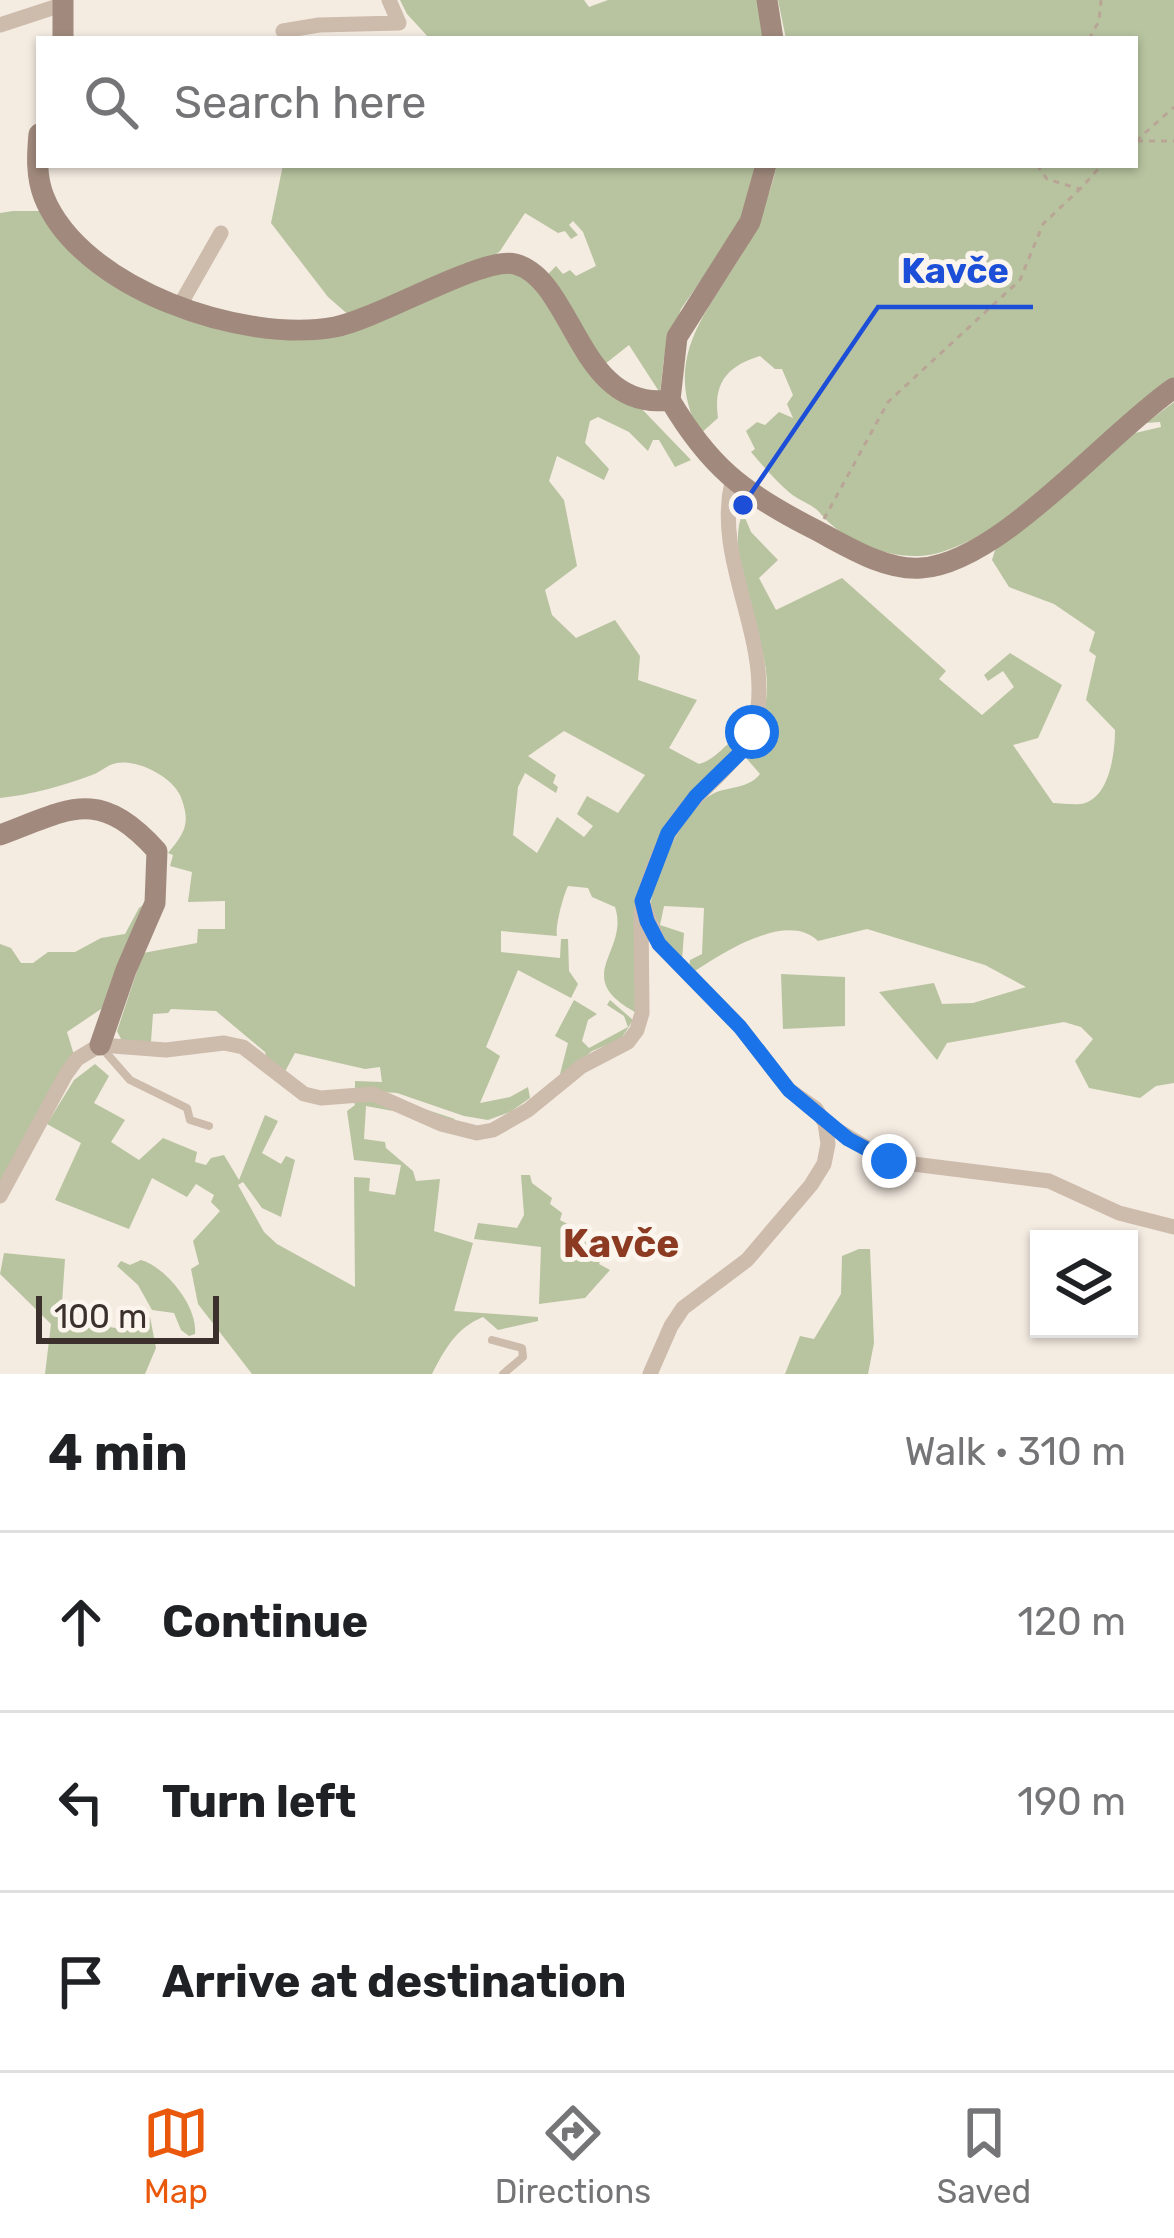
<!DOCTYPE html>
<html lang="en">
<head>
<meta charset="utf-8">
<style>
	body { margin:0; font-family:Rubik,sans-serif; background:#f6f6f6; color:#202124 }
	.controls { position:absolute; right:36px; bottom:36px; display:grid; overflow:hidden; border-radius:0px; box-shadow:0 3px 9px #0004 }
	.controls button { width:108px; height:108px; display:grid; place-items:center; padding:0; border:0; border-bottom:3px solid #e0e0e0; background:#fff; color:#202124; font:60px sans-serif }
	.scale { position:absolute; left:36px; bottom:30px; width:183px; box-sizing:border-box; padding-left:12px; border:6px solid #3b302b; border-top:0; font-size:33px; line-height:42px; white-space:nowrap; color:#3b302b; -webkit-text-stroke:9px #fbf5ee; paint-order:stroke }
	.stop { position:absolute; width:36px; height:36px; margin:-27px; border:9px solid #1a73e8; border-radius:50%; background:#fff }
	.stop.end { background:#1a73e8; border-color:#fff; box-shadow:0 3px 12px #0008 }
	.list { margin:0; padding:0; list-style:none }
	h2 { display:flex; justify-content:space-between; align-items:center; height:156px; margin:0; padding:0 48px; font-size:51px }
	h2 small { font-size:39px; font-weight:400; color:#757577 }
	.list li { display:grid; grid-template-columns:78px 1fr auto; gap:36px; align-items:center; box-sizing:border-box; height:180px; padding:0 48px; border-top:3px solid #e0e0e0 }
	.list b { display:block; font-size:45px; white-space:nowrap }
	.list em { font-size:39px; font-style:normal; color:#757577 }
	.icon { flex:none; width:66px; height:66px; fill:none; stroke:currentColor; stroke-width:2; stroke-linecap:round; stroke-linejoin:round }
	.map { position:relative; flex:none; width:1174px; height:1374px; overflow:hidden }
	.search { position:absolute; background:#fff; box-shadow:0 3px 9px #0004; left:36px; right:36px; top:36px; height:132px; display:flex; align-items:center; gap:30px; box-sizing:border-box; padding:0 42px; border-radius:0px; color:#757577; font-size:45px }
	.sheet { height:696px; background:#fff }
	nav { display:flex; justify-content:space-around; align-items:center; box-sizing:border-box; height:168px; border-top:3px solid #e0e0e0; background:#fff; font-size:33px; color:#757577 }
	nav a { display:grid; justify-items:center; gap:6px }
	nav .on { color:#ea580c }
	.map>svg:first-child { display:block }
	.green { fill:#b8c4a0; fill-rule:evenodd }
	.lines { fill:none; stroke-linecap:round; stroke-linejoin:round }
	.path { stroke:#b9a596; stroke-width:3; stroke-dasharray:6 6; stroke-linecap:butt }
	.lane { stroke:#cdbbac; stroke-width:8 }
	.street { stroke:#cdbbac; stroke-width:15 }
	.secondary { stroke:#a18a7d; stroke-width:21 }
	.route { stroke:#1a73e8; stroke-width:15 }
	.labels { text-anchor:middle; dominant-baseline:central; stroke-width:10; stroke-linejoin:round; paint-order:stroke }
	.quarter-label { font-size:39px; font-weight:bold; fill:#8c3b22; stroke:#fbf5ee }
	.leader { fill:none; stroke:#1d4ed8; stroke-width:4.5 }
	.callout-dot { fill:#1d4ed8; stroke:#fbf5ee; stroke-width:4.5 }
	.callout-label { font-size:36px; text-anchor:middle; font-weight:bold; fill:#1d4ed8; stroke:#fbf5ee; stroke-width:10; stroke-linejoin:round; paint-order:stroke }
</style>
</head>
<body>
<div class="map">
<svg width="1174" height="1374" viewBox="0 0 1174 1374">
	<rect width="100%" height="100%" fill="#f4ebe1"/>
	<g class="green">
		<polygon points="400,0 584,0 589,7 608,0 759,0 768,39 430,39 407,14"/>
		<path d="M778,0H1174V379C1118,427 991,555 918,556C882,557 841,539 820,513C814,505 798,500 790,493C776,481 763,466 751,452L755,449L746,431L757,422L765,425L779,412L793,418L787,404L793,395L782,369H775L760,356C727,366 713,383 718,418L700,434C659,355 710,311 747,245C761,219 770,193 777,165H1135V39H786Z"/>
		<polygon points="283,165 761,165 739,226 681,309 664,358 660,393 629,345 605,364 546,276 556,266 563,274 570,270 576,276 596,266 583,232 573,221 569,225 578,235 571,239 565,231 558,233 525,213 500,251 489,260 351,317 328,297 271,223"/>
		<path d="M13,211H49L78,257L268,335L510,270L530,278L638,405L691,460L675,467L659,440H653L648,451L629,432L598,417L590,421L585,443L609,469L604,480L557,456L549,481L564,500L577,566L545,590L552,615L576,638L615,620L640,656L638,680L697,700L669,748L699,764C717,759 725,743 741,735L745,738L700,787L637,903L634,928L640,1003L635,1012C570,976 630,952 615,907L592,897L588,888L568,886C563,896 555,927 557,936L501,931V952L560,958L561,939H568L569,971L578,984L571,998L518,970L486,1047L500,1056L480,1103L510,1097L528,1087L530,1098L510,1112L488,1120L464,1116L397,1093L355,1090V1081L382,1082L380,1067L365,1069L295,1053L281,1079L270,1068L265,1052L216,1011L171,1009L168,1013L153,1014L150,1055L125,1047L117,1031L143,953L197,943L198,929H225V901L188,902L192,872L170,866L173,855L168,853C186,832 191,822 180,795C171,776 137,759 117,763C106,765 101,772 92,775C63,786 30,795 0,798V213ZM564,731L645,775L618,813L587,796L577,814L593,826L584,837L557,817L537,853L513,835L518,787L525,773L556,793L558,787L553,783L556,775L528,756Z"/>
		<path d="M1174,402V1083L1156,1086L1140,1098L1089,1088L1075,1061L1093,1039L1081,1027L1064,1022L947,1043L937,1060L879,992L934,983L942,1004L973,1003L1026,987L985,965L867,929L818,941C787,911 724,952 695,971L689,968L690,960L702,954L704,908L664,906L660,925L684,933L682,960C673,949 656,936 652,923C642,892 682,813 709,796C726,785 746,791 760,774L747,759C757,736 767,712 767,687C768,638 723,553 743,513L751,532L778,560L759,578L776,610L842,578L946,671L939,679L982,715L1014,687L1003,671L988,681L984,675L1010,653L1062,685L1038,738L1013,745L1053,803C1062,803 1076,806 1085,803C1110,795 1115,752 1115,730L1086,700L1096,656L1089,651L1095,632L1054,604L1009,587L992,560L996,547L1135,433L1161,427L1160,422L1146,423Z"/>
		<polygon points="150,900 115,1006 101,1009 67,1032 77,1065 0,1190 0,944 11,948 21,963 33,963 48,952 75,952 101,938 125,934 139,908"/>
		<polygon points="781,974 845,977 845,1026 783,1029"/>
		<polygon points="574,1000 597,1014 588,1020 582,1041 589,1048 628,1027 624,1016 607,1005 610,1000 633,1020 621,1039 592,1051 559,1078 568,1043 555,1036"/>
		<path d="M95,1064L109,1076L94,1103L125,1120L111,1142L139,1160L163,1138L197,1152L195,1162L206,1165L211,1158L224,1155L239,1180L265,1115L278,1121L262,1153L281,1164L286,1156L295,1160L281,1217L262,1208L243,1182L238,1185L264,1232L277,1244L355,1287L354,1177L370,1178L369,1191L395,1195L401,1165L354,1160L347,1111L355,1105L353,1100L409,1104L455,1119L452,1122L366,1106L364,1139L385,1142L386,1148L413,1171L416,1181L440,1179L434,1231L473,1243L454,1311L538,1317V1321L498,1330L483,1317C456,1328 445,1349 432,1374H252L198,1304L191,1269L199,1264L193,1241L220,1211L211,1202L214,1195L196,1184L187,1197L152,1178L129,1229L55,1200L81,1143L47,1124L74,1080Z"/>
		<polygon points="521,1175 530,1175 532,1183 552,1198 550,1204 562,1213 560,1220 606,1245 599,1264 610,1270 585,1298 539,1304 541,1247 474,1239 478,1223 517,1228 524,1215"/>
		<polygon points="859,1249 870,1249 874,1343 868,1374 785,1374 800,1336 814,1339 841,1294 842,1256"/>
		<polygon points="4,1253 65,1259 61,1318 115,1328 150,1317 156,1348 145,1374 45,1374 51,1324 0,1274"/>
		<path d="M141,1260C166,1267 198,1307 195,1334L189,1336L181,1330L174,1313L152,1310L138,1285L117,1266L121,1261L130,1265Z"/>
	</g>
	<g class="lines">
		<g class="path">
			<polyline points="1089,39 1099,21 1101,0"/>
			<polyline points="1136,141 1174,107"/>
			<polyline points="1137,141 1174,141"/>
			<polyline points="1037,165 1047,179 1080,189 1102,165"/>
			<polyline points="824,519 888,402 1020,280 1043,224 1080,189"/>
		</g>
		<g class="lane">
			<polyline points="101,1047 130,1080 187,1108 190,1120 209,1126"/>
			<polyline points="492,1340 522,1348 523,1357 503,1374"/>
		</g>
		<g class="street">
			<polyline points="0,25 64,4"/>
			<polyline points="283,31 319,25 399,23 389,0"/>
			<polyline points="180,305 221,233"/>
			<polyline points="825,1123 889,1161 1049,1181 1119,1213 1174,1227"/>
			<polyline points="0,1196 66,1074 77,1059 100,1045 166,1050 224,1043 243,1047 304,1094 321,1098 373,1094 441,1124 477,1133 493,1130 528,1110 582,1066 628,1042 637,1030 642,1013 641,910"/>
			<path d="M650,1374L671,1326L683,1308L747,1260L811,1185L824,1164L828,1144L825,1123L816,1109L789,1090L740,1027L659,944L642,901C652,871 661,843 679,817C706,781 753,756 758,708C767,631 714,558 732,482"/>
		</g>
		<g class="secondary">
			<polyline points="767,0 773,39"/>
			<polyline points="63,39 63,0"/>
			<path d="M39,134C37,155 36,177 44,197C81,289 244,344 335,327C378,319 482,256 515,264C574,279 578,413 670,400"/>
			<path d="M766,165L750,222L677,337L670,400C709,466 742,492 810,527C842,543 883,571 921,568C1000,563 1107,434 1174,388"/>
			<path d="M0,835C70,809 98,786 157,851L155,903L126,970L100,1045"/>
		</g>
	</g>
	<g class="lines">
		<polyline class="route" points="752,732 740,753 696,796 668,833 642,901 647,921 659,944 740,1027 789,1090 848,1139 889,1161"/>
	</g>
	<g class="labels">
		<g class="quarter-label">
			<text x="621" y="1244">Kavče</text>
		</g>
	</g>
	<path class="leader" d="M743 505L878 307H1033"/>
	<circle class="callout-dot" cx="743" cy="505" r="12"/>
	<g class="callout-label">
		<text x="955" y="283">Kavče</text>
	</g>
</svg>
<div class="controls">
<button><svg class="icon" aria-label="layers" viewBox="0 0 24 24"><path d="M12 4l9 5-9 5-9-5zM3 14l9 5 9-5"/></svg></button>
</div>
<div class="scale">100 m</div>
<div class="stop" style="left:752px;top:732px"></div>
<div class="stop end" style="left:889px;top:1161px"></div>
<div class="search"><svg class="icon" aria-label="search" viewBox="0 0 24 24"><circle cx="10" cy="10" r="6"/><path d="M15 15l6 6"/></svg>Search here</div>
</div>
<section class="sheet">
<h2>4 min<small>Walk · 310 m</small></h2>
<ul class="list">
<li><svg class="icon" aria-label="ahead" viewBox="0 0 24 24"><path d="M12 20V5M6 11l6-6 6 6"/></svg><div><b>Continue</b></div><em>120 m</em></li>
<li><svg class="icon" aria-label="left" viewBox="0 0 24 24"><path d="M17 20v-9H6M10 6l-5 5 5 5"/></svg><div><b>Turn left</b></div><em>190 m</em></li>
<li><svg class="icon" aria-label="arrive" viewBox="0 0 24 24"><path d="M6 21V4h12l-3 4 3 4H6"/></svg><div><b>Arrive at destination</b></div></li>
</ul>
</section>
<nav>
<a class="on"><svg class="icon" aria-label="map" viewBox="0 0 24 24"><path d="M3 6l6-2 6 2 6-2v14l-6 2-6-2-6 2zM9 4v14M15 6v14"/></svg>Map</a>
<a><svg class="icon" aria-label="directions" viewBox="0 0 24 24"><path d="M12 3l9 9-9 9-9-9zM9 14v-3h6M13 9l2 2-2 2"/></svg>Directions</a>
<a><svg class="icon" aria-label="saved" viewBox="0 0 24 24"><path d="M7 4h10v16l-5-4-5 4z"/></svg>Saved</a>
</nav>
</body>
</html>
